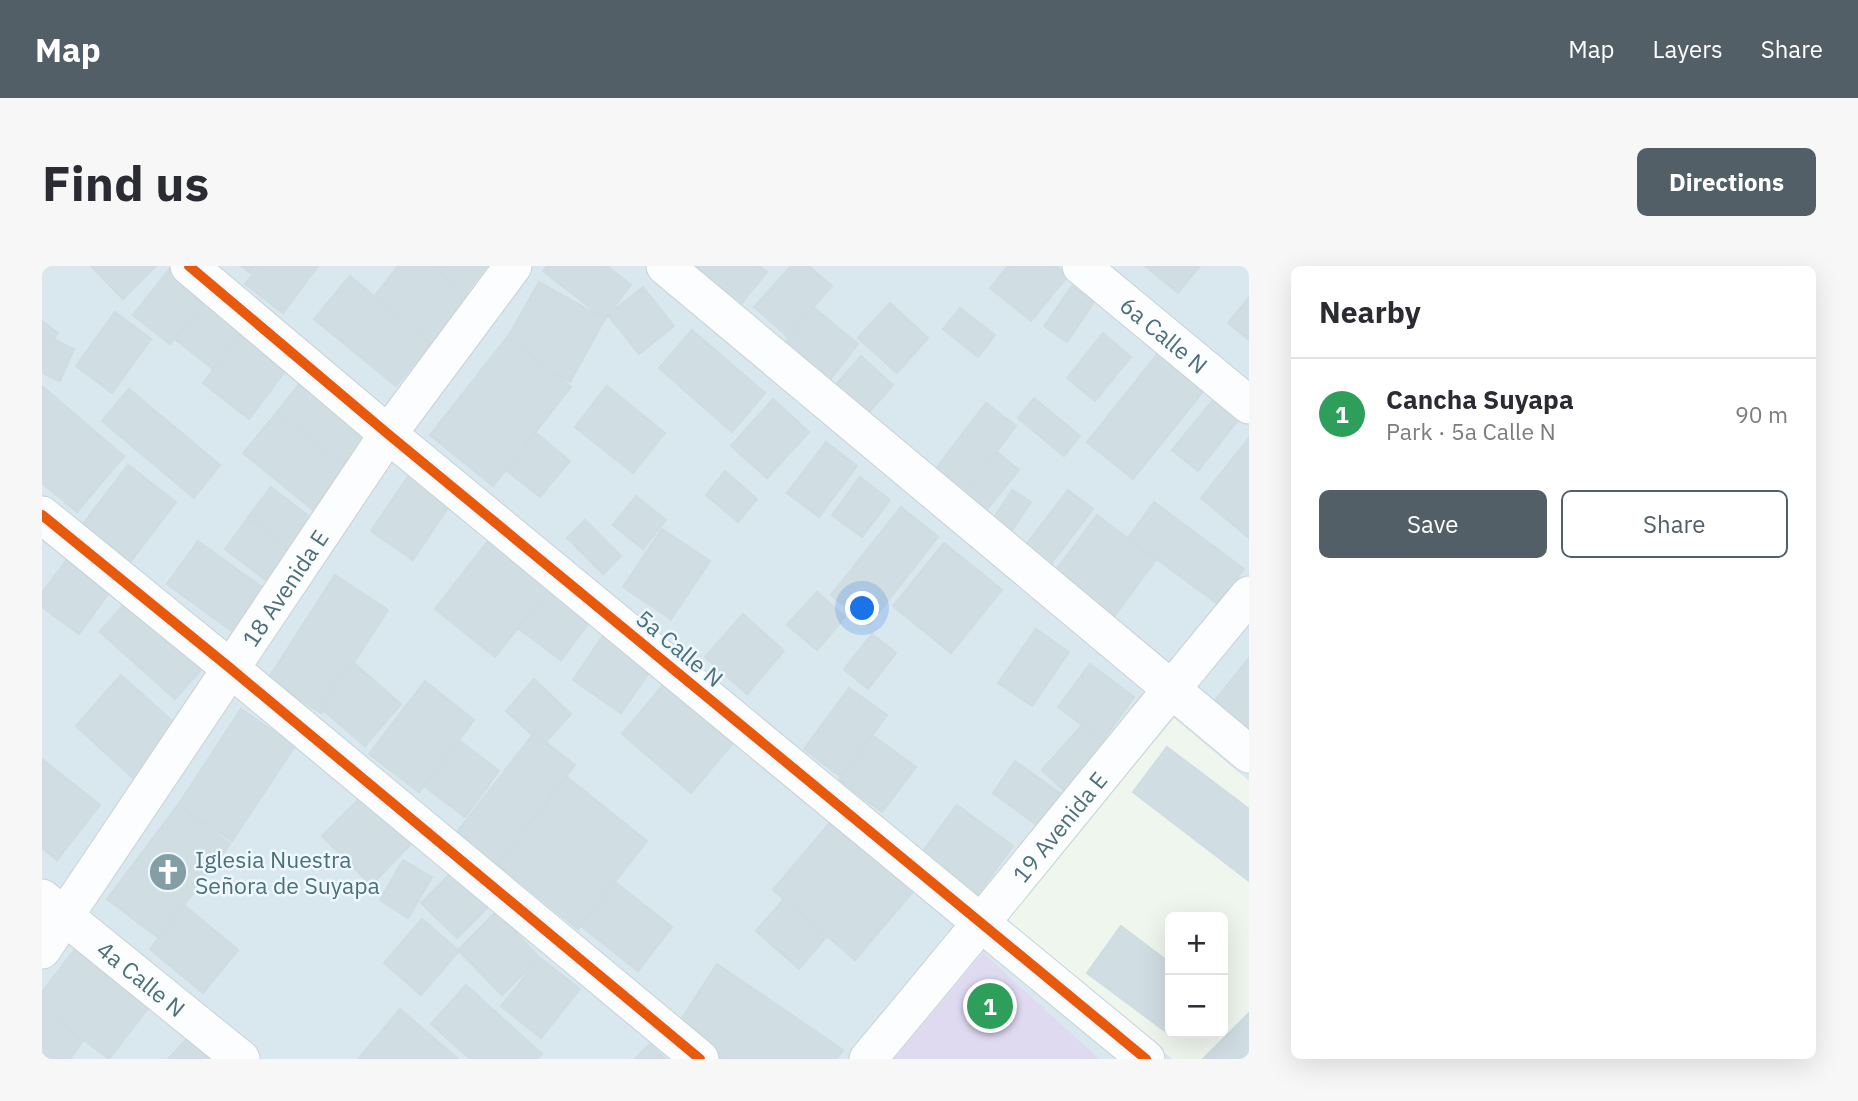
<!DOCTYPE html>
<html lang="en">
<head>
<meta charset="utf-8">
<style>
	body { margin:0; font-family:"IBM Plex Sans",sans-serif; background:#f7f7f7; color:#2b2b33 }
	.controls { position:absolute; right:21px; bottom:21px; display:grid; overflow:hidden; border-radius:10px; box-shadow:0 7px 28px #0002 }
	.controls button { width:63px; height:63px; display:grid; place-items:center; padding:0; border:0; border-bottom:2px solid #e1e1e2; background:#fff; color:#2b2b33; font:35px sans-serif }
	.you { position:absolute; left:821px; top:343px; width:24px; height:24px; margin:-18px; border:5px solid #fff; border-radius:50%; background:#1a73e8; box-shadow:0 0 0 10px #1a73e833 }
	.badge { display:grid; place-items:center; width:46px; height:46px; border-radius:50%; background:#535f66; color:#fff; font-size:23px; font-weight:700 }
	.pin { position:absolute; translate:-50% -50%; border:4px solid #fff; box-shadow:0 2px 7px #0006 }
	.list { margin:0; padding:0; list-style:none }
	h2 { display:flex; justify-content:space-between; align-items:center; height:91px; margin:0; padding:0 28px; font-size:30px }
	h2 small { font-size:23px; font-weight:400; color:#7c7c81 }
	.list li { display:grid; grid-template-columns:46px 1fr auto; gap:21px; align-items:center; box-sizing:border-box; height:112px; padding:0 28px; border-top:2px solid #e1e1e2 }
	.list b { display:block; font-size:26px; white-space:nowrap }
	.list p { margin:0; font-size:23px; white-space:nowrap; color:#7c7c81 }
	.list em { font-size:23px; font-style:normal; color:#7c7c81 }
	.actions { display:flex; gap:14px; padding:21px 28px }
	.actions a { flex:1; padding:16px 0; border:2px solid #535f66; border-radius:10px; text-align:center; font-size:24px; color:#535f66 }
	.actions .main { background:#535f66; color:#fff }
	.map { position:relative; flex:none; width:1207px; height:793px; overflow:hidden; border-radius:10px }
	header { display:flex; align-items:center; gap:42px; box-sizing:border-box; height:98px; padding:0 35px; background:#535f66; color:#fff }
	header strong { font-size:33px }
	nav { display:flex; gap:38px; margin-inline-start:auto; font-size:24px }
	.intro { display:flex; align-items:center; justify-content:space-between; box-sizing:border-box; height:168px; padding:0 42px }
	h1 { margin:0; font-size:49px }
	.button { padding:18px 32px; border-radius:10px; background:#535f66; color:#fff; font-size:24px; font-weight:700 }
	main { display:flex; gap:42px; padding:0 42px }
	aside { flex:1; background:#fff; border-radius:10px; box-shadow:0 7px 28px #0002 }
	.map>svg:first-child { display:block }
	.residential { fill:#d9e7ef; fill-rule:evenodd }
	.education { fill:#eff6ee; fill-rule:evenodd }
	.green { fill:#e0daf1 }
	.building { fill:#d0dde2; stroke:#cfdce1; stroke-width:2 }
	.lines { fill:none; stroke-linecap:round; stroke-linejoin:round }
	.minor-casing { stroke:#c8d2d6; stroke-width:39 }
	.minor { stroke:#fcfdfe; stroke-width:37 }
	.cycleway-casing { stroke:#eff8ff; stroke-width:15 }
	.cycleway { stroke:#e8590c; stroke-width:10 }
	.labels { text-anchor:middle; dominant-baseline:central; stroke-width:5; stroke-linejoin:round; paint-order:stroke }
	.street-label { font-size:23px; fill:#4b7078; stroke:#eff8ff }
	.poi-label { font-size:23px; fill:#4b7078; stroke:#eff8ff; text-anchor:start }
</style>
</head>
<body>
<header>
<strong>Map</strong>
<nav><a>Map</a><a>Layers</a><a>Share</a></nav>
</header>
<div class="intro"><h1>Find us</h1><a class="button">Directions</a></div>
<main>
<div class="map">
<svg width="1207" height="793" viewBox="0 0 1207 793">
	<rect width="100%" height="100%" fill="#edf3f8"/>
	<path class="residential" d="M0,0H1207V793H0ZM1128,651H1181V767H1128Z"/>
	<path class="education" d="M1132,452L1207,515V793H1130L965,653ZM1128,651H1181V767H1128Z"/>
	<polygon class="green" points="941,687 1057,793 852,793"/>
	<g class="building">
		<polygon points="49,0 114,0 81,33"/>
		<polygon points="130,0 168,29 128,78 91,49"/>
		<polygon points="199,0 214,0 208,7"/>
		<polygon points="217,0 276,0 241,47 203,18"/>
		<polygon points="356,0 390,0 437,37 399,85 331,32"/>
		<polygon points="390,0 445,0 424,27"/>
		<polygon points="505,0 565,0 589,19 563,53 501,5"/>
		<polygon points="641,0 717,0 725,6 694,44"/>
		<polygon points="749,0 767,0 790,20 745,70 712,41"/>
		<polygon points="966,0 1014,0 1026,10 989,55 948,22"/>
		<polygon points="1103,0 1158,0 1136,27"/>
		<polygon points="308,10 389,77 354,120 272,53"/>
		<polygon points="497,16 563,53 528,116 462,78"/>
		<polygon points="1030,20 1052,36 1025,76 1002,60"/>
		<polygon points="601,21 632,60 597,88 566,49"/>
		<polygon points="168,29 206,58 171,103 133,73"/>
		<polygon points="1207,31 1207,74 1186,57"/>
		<polygon points="848,37 886,72 855,107 816,72"/>
		<polygon points="771,41 816,78 784,119 738,83"/>
		<polygon points="918,42 953,69 936,91 901,63"/>
		<polygon points="73,46 109,73 70,127 34,100"/>
		<polygon points="0,55 16,67 0,91"/>
		<polygon points="201,64 247,100 207,153 161,117"/>
		<polygon points="650,64 723,127 690,166 617,102"/>
		<polygon points="1061,67 1089,91 1053,135 1025,112"/>
		<polygon points="466,70 529,121 451,220 388,169"/>
		<polygon points="6,71 32,83 18,115 0,107 0,85"/>
		<polygon points="1118,85 1164,122 1091,213 1045,176"/>
		<polygon points="819,90 851,119 823,151 790,123"/>
		<polygon points="259,116 326,170 302,200 235,146"/>
		<polygon points="0,120 82,190 35,246 0,217"/>
		<polygon points="565,120 623,167 591,207 533,161"/>
		<polygon points="87,123 178,199 152,232 60,155"/>
		<polygon points="992,132 1038,170 1022,190 976,152"/>
		<polygon points="731,133 767,166 725,212 689,180"/>
		<polygon points="1172,133 1197,153 1156,205 1130,184"/>
		<polygon points="944,137 974,160 925,225 895,201"/>
		<polygon points="235,146 305,202 271,244 201,187"/>
		<polygon points="494,167 528,195 498,231 464,204"/>
		<polygon points="1207,172 1207,272 1159,232"/>
		<polygon points="784,176 815,200 777,251 745,227"/>
		<polygon points="955,186 977,204 938,252 916,233"/>
		<polygon points="86,199 134,236 89,295 41,258"/>
		<polygon points="683,205 715,233 696,256 664,229"/>
		<polygon points="367,209 409,237 371,294 329,265"/>
		<polygon points="818,211 848,234 820,271 790,249"/>
		<polygon points="229,221 274,256 251,286 206,251"/>
		<polygon points="970,224 989,236 967,269 949,256"/>
		<polygon points="1026,224 1051,243 1008,299 983,280"/>
		<polygon points="594,230 624,254 601,283 571,259"/>
		<polygon points="1112,236 1202,303 1176,338 1086,272"/>
		<polygon points="859,241 896,271 827,359 789,329"/>
		<polygon points="1055,249 1114,294 1070,353 1011,308"/>
		<polygon points="206,252 249,284 225,315 183,283"/>
		<polygon points="543,254 579,290 561,308 525,272"/>
		<polygon points="620,263 668,295 629,353 581,321"/>
		<polygon points="449,271 510,319 453,391 393,343"/>
		<polygon points="156,275 225,325 194,368 125,318"/>
		<polygon points="902,277 960,324 909,387 851,340"/>
		<polygon points="26,292 69,324 37,368 0,341 0,327"/>
		<polygon points="293,309 346,344 279,447 226,413"/>
		<polygon points="510,319 552,350 519,394 477,363"/>
		<polygon points="775,326 803,351 775,384 745,359"/>
		<polygon points="83,337 159,404 133,433 58,366"/>
		<polygon points="701,348 742,385 705,428 663,391"/>
		<polygon points="994,363 1027,386 990,440 956,417"/>
		<polygon points="562,368 610,402 579,447 531,414"/>
		<polygon points="830,368 854,387 826,423 802,403"/>
		<polygon points="1207,392 1207,463 1204,466 1170,438"/>
		<polygon points="312,397 359,438 323,480 275,439"/>
		<polygon points="1048,398 1092,431 1061,474 1016,441"/>
		<polygon points="79,409 138,462 92,513 34,460"/>
		<polygon points="492,413 529,448 501,479 464,445"/>
		<polygon points="383,415 432,454 377,526 327,488"/>
		<polygon points="621,419 691,477 649,527 580,468"/>
		<polygon points="807,422 845,449 799,511 762,483"/>
		<polygon points="199,443 253,480 190,575 136,539"/>
		<polygon points="1042,457 1070,484 1028,530 1000,504"/>
		<polygon points="492,467 533,499 455,598 415,566"/>
		<polygon points="830,469 874,501 840,546 797,514"/>
		<polygon points="417,474 457,505 423,551 382,520"/>
		<polygon points="1125,481 1207,543 1207,615 1091,526"/>
		<polygon points="0,493 58,539 15,594 0,582"/>
		<polygon points="973,495 1019,528 996,560 951,527"/>
		<polygon points="525,511 605,575 536,663 455,598"/>
		<polygon points="324,526 372,575 329,619 280,570"/>
		<polygon points="136,539 188,578 117,672 65,633"/>
		<polygon points="915,539 971,580 934,631 878,589"/>
		<polygon points="791,553 874,622 813,694 731,624"/>
		<polygon points="361,594 390,611 366,652 338,634"/>
		<polygon points="411,605 447,640 415,672 379,637"/>
		<polygon points="573,616 630,661 596,705 539,660"/>
		<polygon points="742,633 785,670 757,703 714,665"/>
		<polygon points="142,639 196,684 161,727 108,683"/>
		<polygon points="454,646 498,692 460,729 416,684"/>
		<polygon points="380,653 417,685 379,729 342,697"/>
		<polygon points="1079,660 1128,697 1128,767 1133,767 1131,771 1045,707"/>
		<polygon points="37,678 111,736 67,793 0,742 0,726"/>
		<polygon points="498,692 538,723 499,772 459,740"/>
		<polygon points="675,698 801,784 795,793 671,793 631,766"/>
		<polygon points="424,719 500,788 495,793 428,793 389,758"/>
		<polygon points="0,742 41,775 28,793 0,793"/>
		<polygon points="358,743 415,792 413,793 316,793"/>
		<polygon points="1207,747 1207,793 1161,793"/>
		<polygon points="151,766 180,793 126,793"/>
		<polygon points="608,778 624,793 593,793"/>
	</g>
	<g class="lines">
		<g class="minor-casing">
			<g id="minor">
				<polyline points="147,0 346,168 1104,793"/>
				<polyline points="623,0 1207,488"/>
				<path id="s1" d="M1039,0L1207,139"/>
				<polyline points="0,249 188,402 658,793"/>
				<path id="s2" d="M0,632L199,793"/>
				<path id="s3" d="M0,684L346,168L471,0"/>
				<path id="s4" d="M826,793C955,640 1079,483 1207,329"/>
			</g>
		</g>
		<use href="#minor" class="minor"/>
		<g class="cycleway-casing">
			<g id="cycleway">
				<polyline points="147,0 346,168 1104,793"/>
				<polyline points="0,249 188,402 658,793"/>
			</g>
		</g>
		<use href="#cycleway" class="cycleway"/>
	</g>
	<defs>
		<g id="church-disc" transform="scale(2.0125)"><circle r="9.5" fill="#849ea5" stroke="#eff8ff"/><path d="M-1.2-6h2.4v3.5h3.3v2.4h-3.3V6h-2.4V-.1h-3.3v-2.4h3.3Z" fill="#fff"/></g>
	</defs>
	<g fill-rule="evenodd">
		<use href="#church-disc" x="126" y="606"/>
	</g>
	<g class="labels">
		<g class="street-label">
			<text stroke="none"><textPath href="#s1" startOffset="108">6a Calle N</textPath></text>
			<text stroke="none"><textPath href="#s3" startOffset="436">18 Avenida E</textPath></text>
			<text transform="translate(638 382) rotate(40)">5a Calle N</text>
			<text stroke="none"><textPath href="#s4" startOffset="301">19 Avenida E</textPath></text>
			<text stroke="none"><textPath href="#s2" startOffset="128">4a Calle N</textPath></text>
		</g>
		<g class="poi-label">
			<text x="153" y="593">Iglesia Nuestra<tspan x="153" dy="26">Señora de Suyapa</tspan></text>
		</g>
	</g>
</svg>
<div class="controls">
<button>+</button>
<button>−</button>
</div>
<div class="you"></div>
<div class="pin badge" style="left:948px;top:740px;background:#2e9e5b">1</div>
</div>
<aside>
<h2>Nearby<small></small></h2>
<ul class="list">
<li><span class="badge" style="background:#2e9e5b">1</span><div><b>Cancha Suyapa</b><p>Park · 5a Calle N</p></div><em>90 m</em></li>
</ul>
<div class="actions"><a class="main">Save</a><a>Share</a></div>
</aside>
</main>
</body>
</html>
